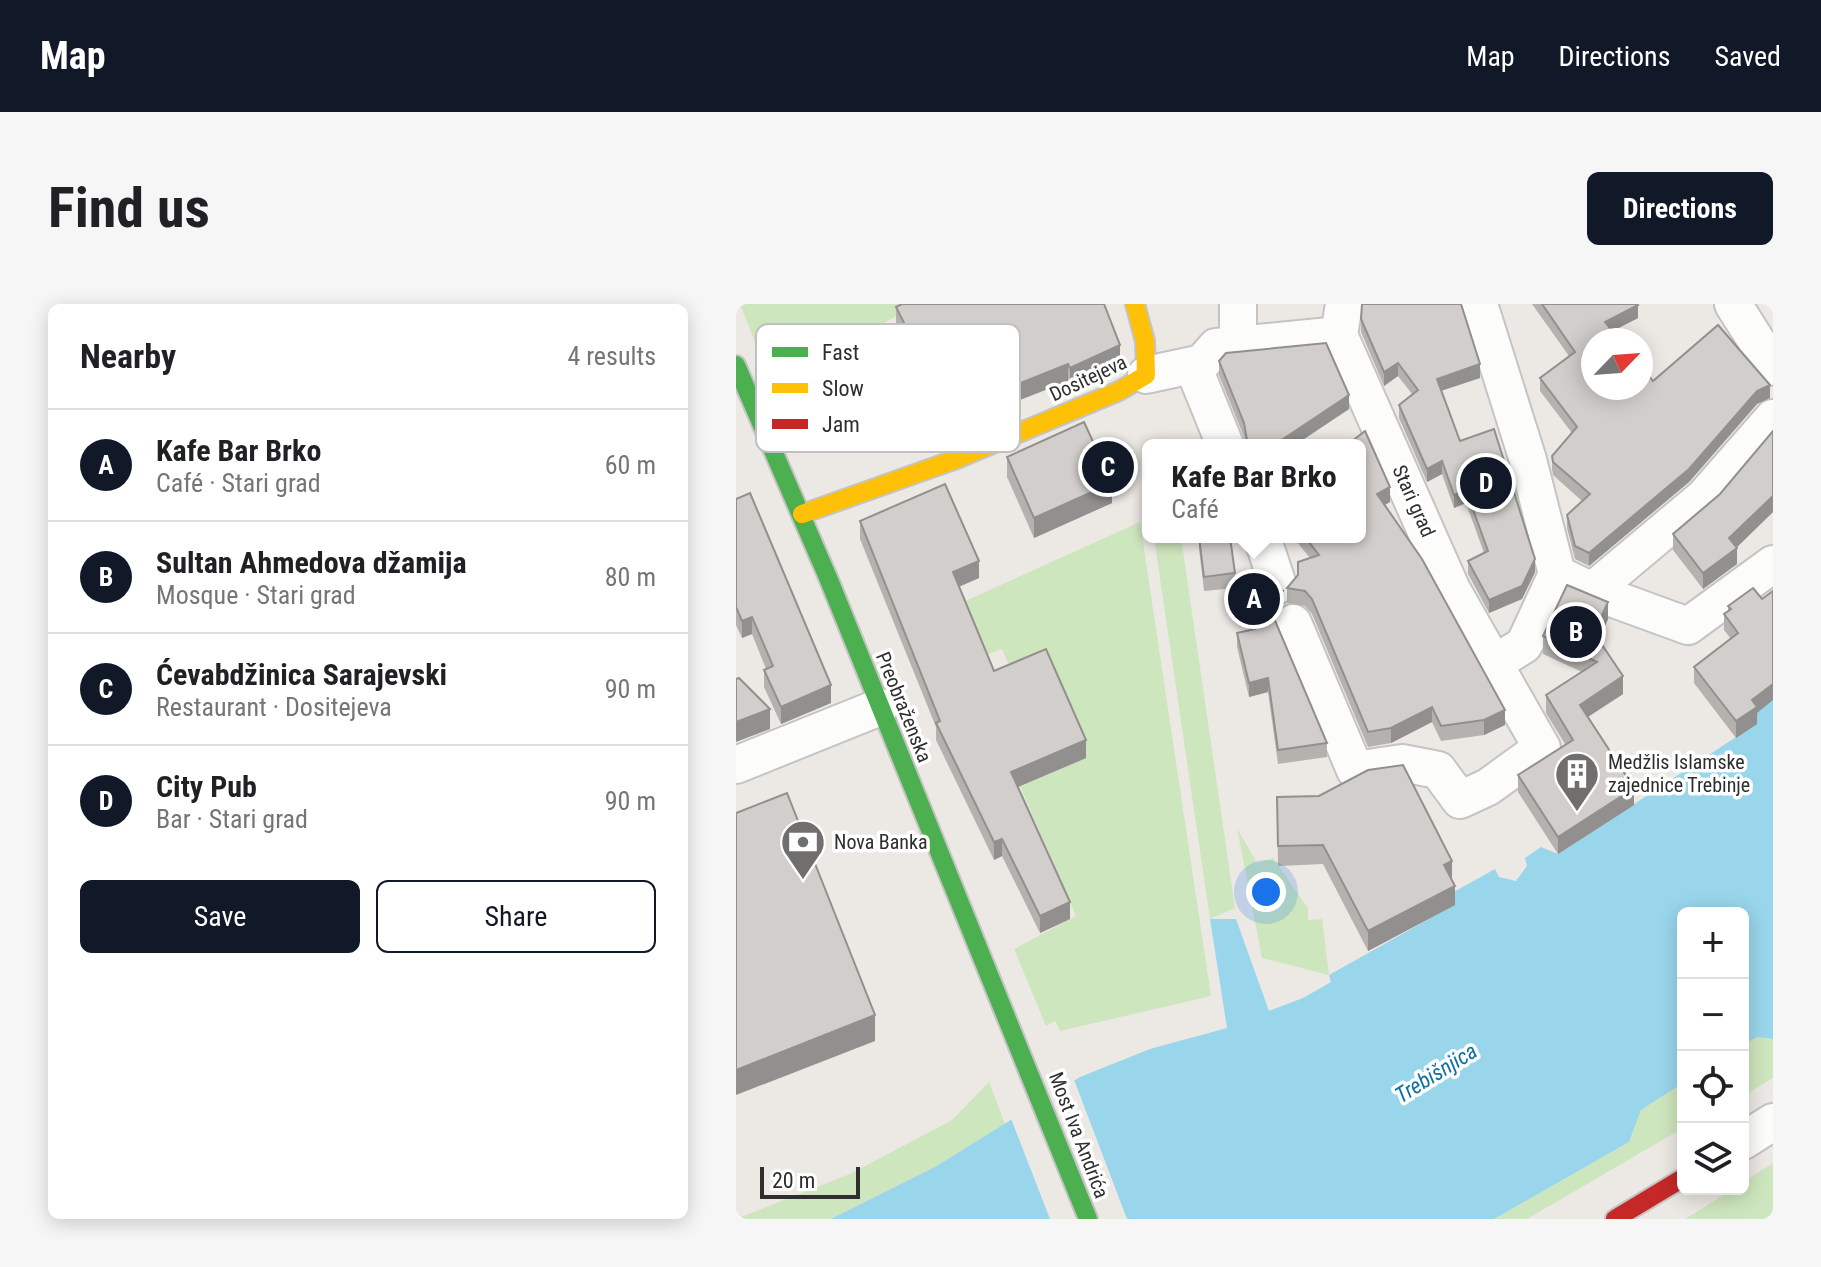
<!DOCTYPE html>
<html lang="en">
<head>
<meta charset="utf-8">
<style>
	body { margin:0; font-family:"Roboto Condensed",sans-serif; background:#f6f6f6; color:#202124 }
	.controls { position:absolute; right:24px; bottom:24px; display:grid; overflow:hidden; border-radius:12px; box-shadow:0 4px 20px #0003 }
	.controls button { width:72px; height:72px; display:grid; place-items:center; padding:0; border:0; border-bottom:2px solid #e0e0e0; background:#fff; color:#202124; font:40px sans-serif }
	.compass { position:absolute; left:845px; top:24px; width:72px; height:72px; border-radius:50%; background:#fff; box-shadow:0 4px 20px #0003; rotate:65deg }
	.scale { position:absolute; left:24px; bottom:20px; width:100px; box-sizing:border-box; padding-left:8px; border:4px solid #2e2e2e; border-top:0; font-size:22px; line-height:28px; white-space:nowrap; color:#2e2e2e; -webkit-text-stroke:6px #fff; paint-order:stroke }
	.you { position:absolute; left:530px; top:588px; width:28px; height:28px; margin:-20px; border:6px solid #fff; border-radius:50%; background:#1a73e8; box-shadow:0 0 0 12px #1a73e833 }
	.badge { display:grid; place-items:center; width:52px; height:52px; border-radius:50%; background:#111827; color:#fff; font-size:26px; font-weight:700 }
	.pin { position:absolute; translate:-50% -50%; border:4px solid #fff; box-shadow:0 2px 8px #0006 }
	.popup { position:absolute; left:406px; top:135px; width:224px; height:104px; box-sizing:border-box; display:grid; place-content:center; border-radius:12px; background:#fff; filter:drop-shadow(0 2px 6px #0005); font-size:26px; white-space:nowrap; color:#757577 }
	.popup b { font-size:30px; color:#202124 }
	.popup::after { content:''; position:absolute; left:50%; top:100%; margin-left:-16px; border:16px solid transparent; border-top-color:#fff }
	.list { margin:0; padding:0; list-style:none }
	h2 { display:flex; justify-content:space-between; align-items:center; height:104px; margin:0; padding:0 32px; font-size:34px }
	h2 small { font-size:26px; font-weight:400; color:#757577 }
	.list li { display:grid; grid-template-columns:52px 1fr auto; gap:24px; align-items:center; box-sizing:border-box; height:112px; padding:0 32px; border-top:2px solid #e0e0e0 }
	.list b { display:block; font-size:30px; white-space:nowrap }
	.list p { margin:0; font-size:26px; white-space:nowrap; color:#757577 }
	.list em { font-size:26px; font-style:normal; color:#757577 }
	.actions { display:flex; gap:16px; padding:24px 32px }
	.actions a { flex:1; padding:18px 0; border:2px solid #111827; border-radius:12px; text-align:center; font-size:28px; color:#111827 }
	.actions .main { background:#111827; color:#fff }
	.icon { flex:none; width:44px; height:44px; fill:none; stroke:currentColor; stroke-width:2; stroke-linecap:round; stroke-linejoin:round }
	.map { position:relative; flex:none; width:1037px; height:915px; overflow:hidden; border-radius:12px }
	header { display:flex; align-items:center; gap:48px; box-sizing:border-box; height:112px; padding:0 40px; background:#111827; color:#fff }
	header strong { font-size:38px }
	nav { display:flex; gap:44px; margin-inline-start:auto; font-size:28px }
	.intro { display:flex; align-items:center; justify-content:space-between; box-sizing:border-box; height:192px; padding:0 48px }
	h1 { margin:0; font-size:56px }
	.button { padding:20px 36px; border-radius:12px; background:#111827; color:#fff; font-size:28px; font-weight:700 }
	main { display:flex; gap:48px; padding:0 48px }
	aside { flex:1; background:#fff; border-radius:12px; box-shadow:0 4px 20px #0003 }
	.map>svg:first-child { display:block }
	.green { fill:#cee6be }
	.water { fill:#99d6ec }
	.pier { fill:#ece8e4 }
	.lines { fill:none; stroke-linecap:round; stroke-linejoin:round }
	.street-casing { stroke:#c5c4c5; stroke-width:40 }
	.fast-casing { stroke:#c5c4c5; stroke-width:22 }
	.slow-casing { stroke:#c5c4c5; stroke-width:22 }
	.jam-casing { stroke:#c5c4c5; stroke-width:22 }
	.street { stroke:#fcfcfb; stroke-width:36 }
	.fast { stroke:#4caf50; stroke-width:18 }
	.slow { stroke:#ffc107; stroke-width:18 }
	.jam { stroke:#c62828; stroke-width:18 }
	.wall { fill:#b4b1af }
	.shaded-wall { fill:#92908e }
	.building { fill:#d1cecb; stroke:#92908e; stroke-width:2 }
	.labels { text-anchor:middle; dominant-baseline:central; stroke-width:7; stroke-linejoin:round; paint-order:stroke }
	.street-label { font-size:20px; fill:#2e2e2e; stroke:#fff }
	.poi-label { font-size:20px; fill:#2e2e2e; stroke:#fff; text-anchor:start }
	.water-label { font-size:22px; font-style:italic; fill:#0d6fa3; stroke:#fff }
	.key { fill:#fff; stroke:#c0c0c0; stroke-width:2 }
	.key-label { font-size:22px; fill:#2e2e2e }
</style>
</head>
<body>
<header>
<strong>Map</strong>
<nav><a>Map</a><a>Directions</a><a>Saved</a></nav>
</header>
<div class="intro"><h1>Find us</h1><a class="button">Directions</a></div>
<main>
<aside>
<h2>Nearby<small>4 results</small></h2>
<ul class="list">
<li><span class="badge">A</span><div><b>Kafe Bar Brko</b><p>Café · Stari grad</p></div><em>60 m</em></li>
<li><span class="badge">B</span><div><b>Sultan Ahmedova džamija</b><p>Mosque · Stari grad</p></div><em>80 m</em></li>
<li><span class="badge">C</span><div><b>Ćevabdžinica Sarajevski</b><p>Restaurant · Dositejeva</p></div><em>90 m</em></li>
<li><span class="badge">D</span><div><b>City Pub</b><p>Bar · Stari grad</p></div><em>90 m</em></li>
</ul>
<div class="actions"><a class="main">Save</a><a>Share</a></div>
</aside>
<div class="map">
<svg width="1037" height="915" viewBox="0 0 1037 915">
	<rect width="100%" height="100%" fill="#ece8e4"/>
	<g class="green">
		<polygon points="4,0 181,0 113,39 81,44 76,78 56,105 31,69"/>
		<polygon points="404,218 475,692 324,727 319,717 310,722 278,645 340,612 284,482 349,454 279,376 266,345 250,351 227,298"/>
		<polygon points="418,233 445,233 499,604 474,615"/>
		<polygon points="501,524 521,559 537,554 572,604 572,616 586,615 593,671 526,654"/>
		<polygon points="1021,733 1037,735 1037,774 1007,792 1007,741"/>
		<polygon points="253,778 269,820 199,863 95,915 0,915 114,870 216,816"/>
		<polygon points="947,779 947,824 791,915 758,915 893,838 905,806"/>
		<polygon points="1037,859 1037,915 949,915 997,885 1007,885 1007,878"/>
	</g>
	<polygon class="water" points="1037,389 1037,735 1021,733 1007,741 1007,609 947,609 947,779 905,806 893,838 758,915 95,915 199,863 344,773 414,745 491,724 474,615 500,615 533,707 567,694 595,678 593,671 718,601 716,589 759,565 763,573 780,577 791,562 789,554 805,543 822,550 1020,420 1009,403"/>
	<polygon class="pier" points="337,773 391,915 314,915 274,812"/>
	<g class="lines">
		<g class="street-casing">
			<g id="street">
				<polyline points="502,0 502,40"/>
				<polyline points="743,0 792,156 821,270 788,341 757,360"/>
				<polyline points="997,0 1037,63"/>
				<polyline points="457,62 489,141"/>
				<polyline points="410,71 466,59 480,43 603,31 608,0"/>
				<polyline points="526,233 542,281"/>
				<polyline points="821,270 856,287 968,193 1037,114"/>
				<polyline points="856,287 952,322 1037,260"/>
				<polyline points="557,319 619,466 666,459 702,466 724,496 752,483 806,444 716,286 603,31"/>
				<polyline points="0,461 144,403"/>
				<polyline points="1007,837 1037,818"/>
			</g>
		</g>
		<g class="fast-casing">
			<polyline id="fast" points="0,61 93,276 352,915"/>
		</g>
		<g class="slow-casing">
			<polyline id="slow" points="66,210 218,156 383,87 410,71 409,37 399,0"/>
		</g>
		<g class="jam-casing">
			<polyline id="jam" points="879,915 947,874"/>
		</g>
		<use href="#street" class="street"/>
		<use href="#fast" class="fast"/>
		<use href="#slow" class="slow"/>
		<use href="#jam" class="jam"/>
	</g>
	<g class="wall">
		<polygon points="796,0 901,0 902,14 876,27 917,77 1034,94 1021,100 953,178 853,262 839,255 831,224 831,211 846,197 817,171 816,165 816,152 836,129 804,87 804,74 833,52"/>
		<polygon points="160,3 384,57 334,81 332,77 185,135 159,69 159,53 174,47 160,19"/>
		<polygon points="625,15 744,74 705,87 724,137 799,268 786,295 753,309 732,270 732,257 748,249 730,199 718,204 706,170 691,178 663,114 663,101 676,90 662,72 648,82 625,28"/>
		<polygon points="483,57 613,105 559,141 510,141 508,133 483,71"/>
		<polygon points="123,70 150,73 133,126 117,141 95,144 85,139 71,122 71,86"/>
		<polygon points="1037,127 1037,208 1001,243 1001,260 967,285 937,246 937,230 984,190"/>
		<polygon points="624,141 654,198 649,201 769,421 748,431 705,437 696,418 655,439 632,443 576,310 569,302 551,299 551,284 562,272 562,258 574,254 557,233 624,233"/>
		<polygon points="271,153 376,199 298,234 271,173"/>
		<polygon points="0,195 95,399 45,420 28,383 28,366 30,365 16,330 6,334 0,321"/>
		<polygon points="124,217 243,274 223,283 258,367 350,454 282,483 334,615 304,629 266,552 258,556 200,436 200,423 124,235"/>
		<polygon points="463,233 499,269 499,284 468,287 463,244"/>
		<polygon points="503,282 529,283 547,301 538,313 591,439 591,453 542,460 532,388 513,393 501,343 501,329 514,326 503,296"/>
		<polygon points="1026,295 1021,420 1000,434 958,379 958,363 995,335 988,326 988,310 992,307 992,302"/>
		<polygon points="872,315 863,336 887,390 852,413 898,501 822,550 782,488 782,471 829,440 810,409 810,391 846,368 807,350 807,332"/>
		<polygon points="583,492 716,576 719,601 632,647 587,560 542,562 541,493"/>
	</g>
	<g class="shaded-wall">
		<polygon points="902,1 902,14 869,31 869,18"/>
		<polygon points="384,41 384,57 334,81 334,64"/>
		<polygon points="150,59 150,73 133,126 117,141 117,127"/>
		<polygon points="662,59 662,72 648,82 648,68"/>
		<polygon points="332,60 332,77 185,135 185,119"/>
		<polygon points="744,60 744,74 701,88 701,75"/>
		<polygon points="1034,81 1034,94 1021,100 953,178 853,262 853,249 1021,87"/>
		<polygon points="613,91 613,105 559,141 538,141"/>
		<polygon points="706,157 706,170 691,178 691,165"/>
		<polygon points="376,179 376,199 298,234 298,214"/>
		<polygon points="654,183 654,198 641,205 641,190"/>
		<polygon points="730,186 730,199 718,204 718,191"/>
		<polygon points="1037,192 1037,208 999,245 1001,244 1001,260 967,285 967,269 993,234"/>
		<polygon points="799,255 799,268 786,295 753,309 753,296"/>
		<polygon points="243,257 243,274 217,285 217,268"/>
		<polygon points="547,287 547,301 536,316 536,302"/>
		<polygon points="872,298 872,315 858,346 858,329"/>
		<polygon points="16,313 16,330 6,334 6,317"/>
		<polygon points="887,372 887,390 844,418 844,401"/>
		<polygon points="532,374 532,388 513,393 513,379"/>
		<polygon points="1037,380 1037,396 1021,409 1021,420 1000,434 1000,417 1016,396"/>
		<polygon points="95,381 95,399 45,420 45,403"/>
		<polygon points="696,403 696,418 655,439 655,424"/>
		<polygon points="34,405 34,425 0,438 0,418"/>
		<polygon points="769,406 769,421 748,431 748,416"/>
		<polygon points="350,436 350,454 275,486 275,468"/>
		<polygon points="898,484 898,501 822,550 822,533"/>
		<polygon points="266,535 266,552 258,556 258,538"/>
		<polygon points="716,557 716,576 708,561"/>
		<polygon points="719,582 719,601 632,647 632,627"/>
		<polygon points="334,598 334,615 304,629 304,612"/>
		<polygon points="139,711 139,737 0,791 0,766"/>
	</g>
	<g class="building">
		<polygon points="166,0 368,0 384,41 334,64 332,60 185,119 159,53 181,45 160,3"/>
		<polygon points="626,0 725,0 744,60 701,75 724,137 758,125 799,255 786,282 753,296 732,257 752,247 730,186 718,191 706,157 691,165 663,101 682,86 662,59 648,68 625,15"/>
		<polygon points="806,0 901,0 902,1 869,18 884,36 857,36 857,84 905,84 905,62 917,77 982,21 1034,81 1021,87 953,165 853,249 839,242 831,211 854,190 817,158 816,152 841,123 804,74 839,48"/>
		<polygon points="91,33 123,70 150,59 133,112 117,127 95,129 85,125 71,108 71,86 83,68"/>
		<polygon points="590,39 613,91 538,141 515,141 511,136 508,119 483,57 490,49"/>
		<polygon points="348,118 376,179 298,214 271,153"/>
		<polygon points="629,127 654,183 641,190 686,255 769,406 748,416 705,422 696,403 655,424 632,428 576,295 569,287 551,284 562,271 562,258 583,251 569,233 624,233 624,141 611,141"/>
		<polygon points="1037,127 1037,192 993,234 1001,244 967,269 937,230 984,190"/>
		<polygon points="209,180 243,257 217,268 258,367 310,345 350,436 275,468 334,598 304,612 266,535 258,538 200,419 204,417 124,217"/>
		<polygon points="14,189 95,381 45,403 28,366 37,362 16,313 6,317 0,303 0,195"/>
		<polygon points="463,233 494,233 499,269 468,273"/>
		<polygon points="522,274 529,283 547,287 536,302 537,312 591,439 542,446 532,374 513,379 501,329 519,325 503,282"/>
		<polygon points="831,281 872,298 858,329 887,372 844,401 898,484 822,533 782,471 837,436 810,391 861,358 807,332"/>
		<polygon points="1017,284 1026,295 1037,287 1037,380 1016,396 1021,403 1000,417 958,363 1002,329 988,310 995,305 992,302"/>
		<polygon points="3,374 34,405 0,418 0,375"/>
		<polygon points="667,461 716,557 708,561 719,582 632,627 587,541 542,542 541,493 583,492 632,466"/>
		<polygon points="51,489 139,711 0,766 0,509"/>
	</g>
	<defs>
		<g id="building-pin" transform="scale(2.3)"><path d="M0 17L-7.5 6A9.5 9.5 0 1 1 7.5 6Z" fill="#706f6e" stroke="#fff"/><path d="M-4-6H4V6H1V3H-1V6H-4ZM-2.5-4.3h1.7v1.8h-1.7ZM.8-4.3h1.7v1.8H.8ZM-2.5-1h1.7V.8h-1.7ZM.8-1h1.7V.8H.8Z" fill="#fff"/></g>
		<g id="bank-pin" transform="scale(2.3)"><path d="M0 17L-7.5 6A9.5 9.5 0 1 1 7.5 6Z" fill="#706f6e" stroke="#fff"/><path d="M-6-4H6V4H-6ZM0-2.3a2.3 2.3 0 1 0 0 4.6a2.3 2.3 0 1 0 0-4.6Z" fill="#fff"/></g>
	</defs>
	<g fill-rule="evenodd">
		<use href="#building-pin" x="841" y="470"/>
		<use href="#bank-pin" x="67" y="538"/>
	</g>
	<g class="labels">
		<g class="street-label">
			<text transform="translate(352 74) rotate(-25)">Dositejeva</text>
			<text transform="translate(678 197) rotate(66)">Stari grad</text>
			<text transform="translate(168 403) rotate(68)">Preobraženska</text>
			<text transform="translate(343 831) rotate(69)">Most Iva Andrića</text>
		</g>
		<g class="poi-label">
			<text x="872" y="458">Medžlis Islamske<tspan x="872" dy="23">zajednice Trebinje</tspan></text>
			<text x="98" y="538">Nova Banka</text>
		</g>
		<g class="water-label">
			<text transform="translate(700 769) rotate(-32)">Trebišnjica</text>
		</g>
	</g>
	<rect x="20" y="20" width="264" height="128" rx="12" class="key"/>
	<rect x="36" y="43" width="36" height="10" fill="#4caf50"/>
	<rect x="36" y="79" width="36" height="10" fill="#ffc107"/>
	<rect x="36" y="115" width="36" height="10" fill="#c62828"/>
	<g class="key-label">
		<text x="86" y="56">Fast</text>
		<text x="86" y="92">Slow</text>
		<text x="86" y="128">Jam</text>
	</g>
</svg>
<div class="controls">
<button>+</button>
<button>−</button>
<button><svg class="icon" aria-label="locate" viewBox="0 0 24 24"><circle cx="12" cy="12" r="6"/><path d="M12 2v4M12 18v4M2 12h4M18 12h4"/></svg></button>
<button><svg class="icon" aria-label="layers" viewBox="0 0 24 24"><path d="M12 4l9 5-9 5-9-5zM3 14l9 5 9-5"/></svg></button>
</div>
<svg class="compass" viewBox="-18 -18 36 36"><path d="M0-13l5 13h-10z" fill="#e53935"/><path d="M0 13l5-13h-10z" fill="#757577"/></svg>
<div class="scale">20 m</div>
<div class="you"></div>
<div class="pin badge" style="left:518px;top:295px">A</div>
<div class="popup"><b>Kafe Bar Brko</b>Café</div>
<div class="pin badge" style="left:840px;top:328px">B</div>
<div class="pin badge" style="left:372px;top:163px">C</div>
<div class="pin badge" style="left:750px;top:179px">D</div>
</div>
</main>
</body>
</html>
